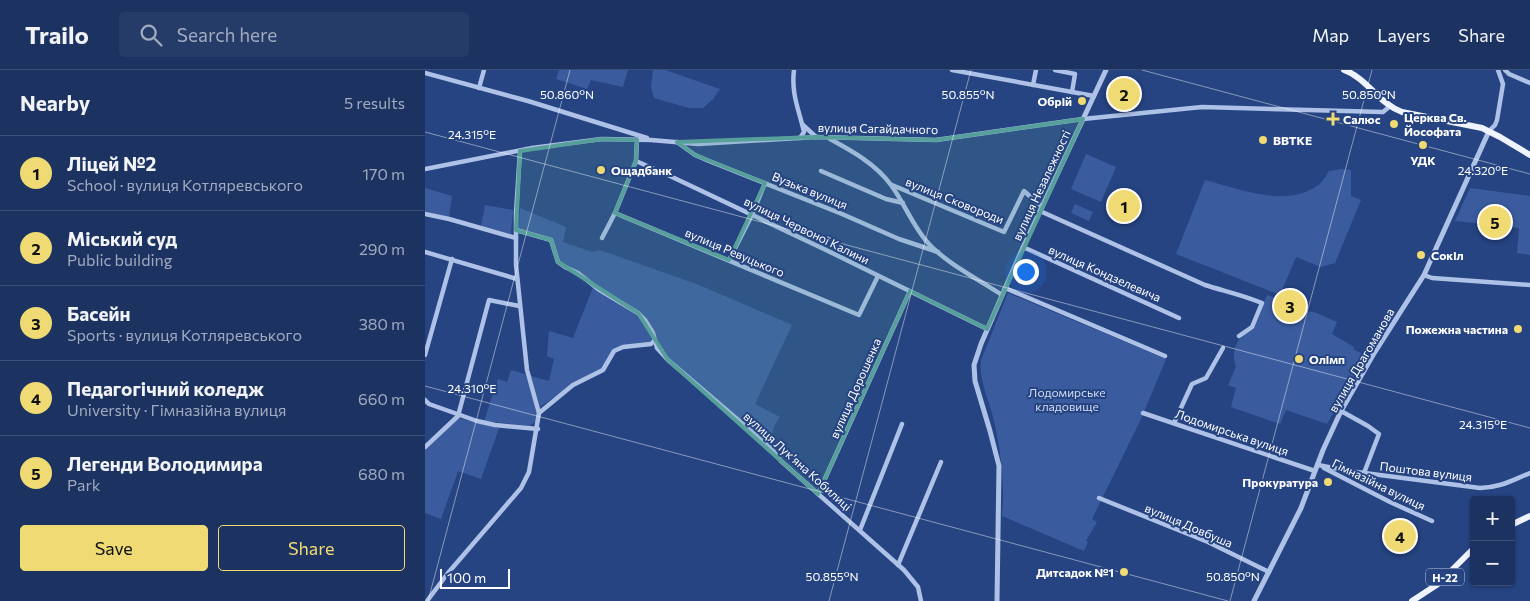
<!DOCTYPE html>
<html lang="en">
<head>
<meta charset="utf-8">
<style>
	body { margin:0; font-family:Commissioner,sans-serif; background:#253b68; color:#f1f3f6 }
	.controls { position:absolute; right:15px; bottom:15px; display:grid; overflow:hidden; border-radius:5px; box-shadow:0 1px 4px #0004 }
	.controls button { width:45px; height:45px; display:grid; place-items:center; padding:0; border:0; border-bottom:1px solid #3a4e77; background:#1c3362; color:#f1f3f6; font:25px sans-serif }
	.scale { position:absolute; left:15px; bottom:12px; width:70px; box-sizing:border-box; padding-left:5px; border:2px solid #fff; border-top:0; font-size:14px; line-height:18px; white-space:nowrap; color:#fff; -webkit-text-stroke:4px #264482; paint-order:stroke }
	.you { position:absolute; left:600px; top:201px; width:18px; height:18px; margin:-12px; border:4px solid #fff; border-radius:50%; background:#1a73e8; box-shadow:0 0 0 8px #1a73e833 }
	.badge { display:grid; place-items:center; width:32px; height:32px; border-radius:50%; background:#f0da73; color:#111; font-size:16px; font-weight:700 }
	.pin { position:absolute; translate:-50% -50%; border:2px solid #fff; box-shadow:0 1px 5px #0006 }
	.list { margin:0; padding:0; list-style:none }
	h2 { display:flex; justify-content:space-between; align-items:center; height:65px; margin:0; padding:0 20px; font-size:21px }
	h2 small { font-size:16px; font-weight:400; color:#a0aabe }
	.list li { display:grid; grid-template-columns:32px 1fr auto; gap:15px; align-items:center; box-sizing:border-box; height:75px; padding:0 20px; border-top:1px solid #3a4e77 }
	.list b { display:block; font-size:19px; white-space:nowrap }
	.list p { margin:0; font-size:16px; white-space:nowrap; color:#a0aabe }
	.list em { font-size:16px; font-style:normal; color:#a0aabe }
	.actions { display:flex; gap:10px; padding:15px 20px }
	.actions a { flex:1; padding:11px 0; border:1px solid #f0da73; border-radius:5px; text-align:center; font-size:18px; color:#f0da73 }
	.actions .main { background:#f0da73; color:#111 }
	.icon { flex:none; width:28px; height:28px; fill:none; stroke:currentColor; stroke-width:2; stroke-linecap:round; stroke-linejoin:round }
	.map { position:relative; flex:none; width:1105px; height:531px; overflow:hidden }
	header { display:flex; align-items:center; gap:30px; box-sizing:border-box; height:70px; padding:0 25px; background:#1c3362; border-bottom:1px solid #3a4e77 }
	header strong { font-size:24px }
	nav { display:flex; gap:28px; margin-inline-start:auto; font-size:18px }
	.search { width:350px; height:45px; background:#253b68; display:flex; align-items:center; gap:12px; box-sizing:border-box; padding:0 18px; border-radius:5px; color:#a0aabe; font-size:19px }
	main { display:flex }
	aside { flex:1; background:#1c3362 }
	.map>svg:first-child { display:block }
	.green { fill:#3a5c9f }
	.lines { fill:none; stroke-linecap:round; stroke-linejoin:round }
	.minor { stroke:#aec1e7; stroke-width:4.5 }
	.tertiary { stroke:#aec1e7; stroke-width:5 }
	.primary { stroke:#eff3fd; stroke-width:6 }
	.marked { fill:#579f9a; fill-opacity:0.2; stroke:#579f9a; stroke-width:4; stroke-linejoin:round }
	.ticks { fill:none; stroke:#fff; stroke-width:1; stroke-opacity:0.45 }
	.poi-dot { fill:#f0da73; stroke:#264482; stroke-width:2 }
	.labels { text-anchor:middle; dominant-baseline:central; stroke-width:4; stroke-linejoin:round; paint-order:stroke }
	.shield { fill:#264482; stroke:#bec7da; stroke-width:1 }
	.shield-label { font-size:11px; font-weight:bold; fill:#fff }
	.poi-label { font-size:12px; font-weight:bold; fill:#fff; stroke:#264482; text-anchor:start }
	.street-label { font-size:12px; fill:#fff; stroke:#264482 }
	.park-label { font-size:12px; fill:#d1def5; stroke:#264482 }
	.ticks-label { font-size:12px; text-anchor:middle; fill:#fff; stroke:#264482; stroke-width:4; stroke-linejoin:round; paint-order:stroke }
</style>
</head>
<body>
<header>
<strong>Trailo</strong>
<div class="search"><svg class="icon" aria-label="search" viewBox="0 0 24 24"><circle cx="10" cy="10" r="6"/><path d="M15 15l6 6"/></svg>Search here</div>
<nav><a>Map</a><a>Layers</a><a>Share</a></nav>
</header>
<main>
<aside>
<h2>Nearby<small>5 results</small></h2>
<ul class="list">
<li><span class="badge">1</span><div><b>Ліцей №2</b><p>School · вулиця Котляревського</p></div><em>170 m</em></li>
<li><span class="badge">2</span><div><b>Міський суд</b><p>Public building</p></div><em>290 m</em></li>
<li><span class="badge">3</span><div><b>Басейн</b><p>Sports · вулиця Котляревського</p></div><em>380 m</em></li>
<li><span class="badge">4</span><div><b>Педагогічний коледж</b><p>University · Гімназійна вулиця</p></div><em>660 m</em></li>
<li><span class="badge">5</span><div><b>Легенди Володимира</b><p>Park</p></div><em>680 m</em></li>
</ul>
<div class="actions"><a class="main">Save</a><a>Share</a></div>
</aside>
<div class="map">
<svg width="1105" height="531" viewBox="0 0 1105 531">
	<rect width="100%" height="100%" fill="#264482"/>
	<g class="green">
		<polygon points="134,0 203,0 198,17 166,10 162,19 131,9"/>
		<polygon points="228,0 240,0 295,19 288,29 278,38 264,38 229,28 226,17"/>
		<polygon points="661,84 691,97 676,132 646,119"/>
		<path d="M916,99L926,100V126L936,130L910,193L896,197L871,187L855,225L751,184L780,110C815,119 860,138 892,116C897,113 901,106 904,101Z"/>
		<polygon points="0,118 27,126 24,147 0,142"/>
		<polygon points="1045,118 1105,126 1105,185 1092,183 1094,158 1030,151"/>
		<polygon points="650,134 668,142 664,151 646,143"/>
		<polygon points="60,135 88,140 86,164 56,156"/>
		<polygon points="95,138 141,157 138,172 167,182 175,180 274,215 367,255 330,334 355,347 350,354 344,374 239,284 231,266 228,266 225,273 189,281 177,300 152,312 115,337 106,306 124,311 129,289 122,286 124,261 148,268 169,215 134,191 127,169 94,159"/>
		<path d="M583,223L741,289L716,349L667,449L672,452L661,471L663,472L659,481L577,446C580,412 576,380 568,347C563,327 554,311 556,290Z"/>
		<path d="M842,225L855,230L857,226L878,234L876,237L881,239L880,241L889,242L912,252L907,264L929,277L928,279L941,286L937,293L934,292L930,299L932,301L902,354L861,340L855,354L806,337L811,318L803,315L811,297C807,286 809,273 819,264C821,262 826,261 828,258C834,250 838,234 842,225Z"/>
		<path d="M86,300L100,304C105,318 114,335 112,351L104,356L59,351L73,309L82,312Z"/>
		<polygon points="33,348 74,358 56,409 33,401 16,449 0,443 0,380"/>
	</g>
	<g class="lines">
		<g class="minor">
			<path d="M369,0C366,24 374,40 379,62L375,68"/>
			<polyline points="527,0 669,26"/>
			<polyline points="630,0 650,4 647,22"/>
			<polyline points="1080,0 1084,4 1105,13"/>
			<polyline points="0,3 103,31 222,68"/>
			<polyline points="608,15 611,0"/>
			<polyline points="54,18 59,0"/>
			<polyline points="378,55 391,67"/>
			<polyline points="1064,61 1070,55 1072,50 1078,14 1073,0"/>
			<path d="M405,69C427,81 451,94 466,115C480,134 488,157 504,174C520,192 556,211 577,225"/>
			<polyline points="212,70 211,91 245,106 401,180 562,259"/>
			<polyline points="252,72 270,85 284,91 417,144 474,169 513,182"/>
			<polyline points="211,91 190,143 434,245 453,206"/>
			<polyline points="0,99 107,78 177,69 226,70 273,74 391,67 511,70 658,49 777,37 958,42 964,37"/>
			<polyline points="396,101 461,129 478,133"/>
			<polyline points="467,115 579,162 599,121 617,137"/>
			<path d="M615,141L780,215C799,221 818,225 837,233L827,257L814,266"/>
			<polyline points="0,144 24,149 91,168"/>
			<polyline points="91,160 126,170 133,192 140,197 153,203 173,219 213,243 220,250 228,263 232,278 243,290 346,378 356,391 479,500 493,517 496,531"/>
			<polyline points="177,168 190,143"/>
			<polyline points="598,177 754,248"/>
			<polyline points="0,182 92,209"/>
			<polyline points="304,190 327,145 340,113"/>
			<polyline points="999,205 1007,208 1105,215"/>
			<polyline points="580,218 740,286"/>
			<polyline points="0,285 27,189"/>
			<polyline points="0,330 4,334 52,351 70,355 113,359"/>
			<polyline points="916,341 943,356 954,364 939,403"/>
			<polyline points="114,343 148,315 178,300 189,281 198,277 226,274 230,270"/>
			<polyline points="718,343 890,401"/>
			<polyline points="749,353 767,314 781,308 798,278"/>
			<polyline points="0,377 33,346 64,230 94,236"/>
			<path d="M893,395L924,401L1055,418C1077,417 1085,411 1105,403"/>
			<polyline points="899,398 965,432 1007,451"/>
			<polyline points="393,424 485,221"/>
			<polyline points="674,428 783,472 844,502"/>
			<polyline points="435,460 477,354"/>
			<polyline points="473,495 516,392"/>
			<polyline points="2,531 23,503 96,418 104,402 114,343 102,300 91,195 91,143 95,81"/>
		</g>
		<g class="tertiary">
			<polyline points="572,531 574,396 565,361 550,311 549,295 556,274 595,184 681,0"/>
			<polyline points="829,531 876,438 898,380 916,341 948,285 999,205 1064,61"/>
		</g>
		<g class="primary">
			<path d="M919,0C942,8 954,34 977,42L1057,58L1075,67L1105,85"/>
			<polyline points="1086,455 1105,446"/>
			<polyline points="987,531 1013,514 1049,478"/>
		</g>
	</g>
	<path class="marked" d="M658,49L562,259L485,221L393,424L243,290L213,243L133,192L126,170L91,160L95,81L177,69L212,70L211,91L190,143L304,190L340,113L270,85L252,72L391,67L511,70Z"/>
	<path class="ticks" d="M717,0L1105,104M0,62L1105,358M0,316L803,531M3,531L145,0M404,531L546,0M805,531L947,0"/>
	<g class="poi-dot">
		<circle cx="657" cy="31" r="5"/>
		<path d="M905.5 41.5h5v5h5v5h-5v5h-5v-5h-5v-5h5z"/>
		<circle cx="969" cy="54" r="5"/>
		<circle cx="838" cy="70" r="5"/>
		<circle cx="998" cy="75" r="5"/>
		<circle cx="176" cy="100" r="5"/>
		<circle cx="996" cy="185" r="5"/>
		<circle cx="1093" cy="259" r="5"/>
		<circle cx="874" cy="289" r="5"/>
		<circle cx="903" cy="412" r="5"/>
		<circle cx="699" cy="502" r="5"/>
	</g>
	<g class="labels">
		<rect class="shield" x="1001" y="498.5" width="38" height="17" rx="4"/>
		<g class="shield-label">
			<text x="1020" y="507">Н-22</text>
		</g>
		<g class="poi-label">
			<text x="647" y="31" text-anchor="end">Обрій</text>
			<text x="979" y="47">Церква Св.<tspan x="979" dy="14">Йософата</tspan></text>
			<text x="918" y="49">Салюс</text>
			<text x="848" y="70">ВВТКЕ</text>
			<text x="998" y="90" text-anchor="middle">УДК</text>
			<text x="186" y="100">Ощадбанк</text>
			<text x="1006" y="185">Сокіл</text>
			<text x="1083" y="259" text-anchor="end">Пожежна частина</text>
			<text x="884" y="289">Олімп</text>
			<text x="893" y="412" text-anchor="end">Прокуратура</text>
			<text x="689" y="502" text-anchor="end">Дитсадок №1</text>
		</g>
		<g class="street-label">
			<text transform="translate(453 58) rotate(1)">вулиця Сагайдачного</text>
			<text transform="translate(616 115) rotate(-65)">вулиця Незалежності</text>
			<text transform="translate(385 120) rotate(22)">Вузька вулиця</text>
			<text transform="translate(530 130) rotate(22)">вулиця Сковороди</text>
			<text transform="translate(382 160) rotate(26)">вулиця Червоної Калини</text>
			<text transform="translate(310 182) rotate(23)">вулиця Ревуцького</text>
			<text transform="translate(680 203) rotate(24)">вулиця Кондзелевича</text>
			<text transform="translate(936 290) rotate(-60)">вулиця Драгоманова</text>
			<text transform="translate(430 318) rotate(-66)">вулиця Дорошенка</text>
			<text transform="translate(807 362) rotate(19)">Лодомирська вулиця</text>
			<text transform="translate(373 391) rotate(42)">вулиця Лукʼяна Кобилиці</text>
			<text transform="translate(1001 401) rotate(7)">Поштова вулиця</text>
			<text transform="translate(954 414) rotate(26)">Гімназійна вулиця</text>
			<text transform="translate(764 455) rotate(23)">вулиця Довбуша</text>
		</g>
		<g class="park-label">
			<text x="642" y="322">Лодомирське<tspan x="642" dy="14">кладовище</tspan></text>
		</g>
	</g>
	<g class="ticks-label">
		<text x="142" y="29">50.860°N</text>
		<text x="543" y="29">50.855°N</text>
		<text x="944" y="29">50.850°N</text>
		<text x="47" y="69">24.315°E</text>
		<text x="1058" y="105">24.320°E</text>
		<text x="47" y="323">24.310°E</text>
		<text x="1058" y="359">24.315°E</text>
		<text x="407" y="511">50.855°N</text>
		<text x="808" y="511">50.850°N</text>
	</g>
</svg>
<div class="controls">
<button>+</button>
<button>−</button>
</div>
<div class="scale">100 m</div>
<div class="you"></div>
<div class="pin badge" style="left:699px;top:136px">1</div>
<div class="pin badge" style="left:699px;top:24px">2</div>
<div class="pin badge" style="left:865px;top:236px">3</div>
<div class="pin badge" style="left:975px;top:466px">4</div>
<div class="pin badge" style="left:1070px;top:152px">5</div>
</div>
</main>
</body>
</html>
